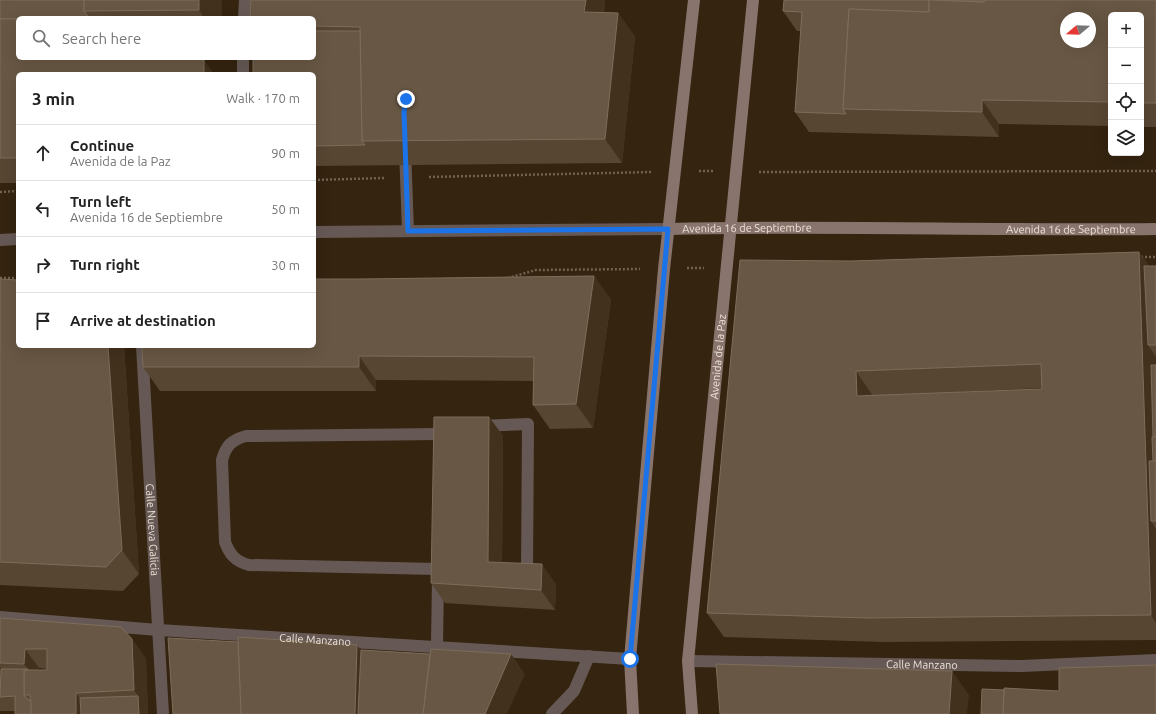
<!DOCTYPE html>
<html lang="en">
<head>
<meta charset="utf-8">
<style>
	body { margin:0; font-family:Ubuntu,sans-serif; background:#f2f2f2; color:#222 }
	.controls { position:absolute; right:12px; top:12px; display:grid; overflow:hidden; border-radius:6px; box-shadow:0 4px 16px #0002 }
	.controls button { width:36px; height:36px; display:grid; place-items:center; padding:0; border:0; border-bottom:1px solid #e0e0e0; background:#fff; color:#222; font:20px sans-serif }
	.compass { position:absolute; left:1060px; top:12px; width:36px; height:36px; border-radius:50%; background:#fff; box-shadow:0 4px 16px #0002; rotate:251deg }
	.stop { position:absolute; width:12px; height:12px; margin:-9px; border:3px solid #1a73e8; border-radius:50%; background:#fff }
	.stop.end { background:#1a73e8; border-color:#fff; box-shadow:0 1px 4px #0008 }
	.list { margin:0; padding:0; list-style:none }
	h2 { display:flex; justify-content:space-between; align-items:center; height:52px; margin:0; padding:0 16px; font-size:17px }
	h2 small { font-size:13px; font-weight:400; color:#767676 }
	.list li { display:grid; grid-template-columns:26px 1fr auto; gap:12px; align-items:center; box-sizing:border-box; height:56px; padding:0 16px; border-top:1px solid #e0e0e0 }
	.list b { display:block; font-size:15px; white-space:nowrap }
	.list p { margin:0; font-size:13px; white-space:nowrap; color:#767676 }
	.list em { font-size:13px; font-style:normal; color:#767676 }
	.icon { flex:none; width:22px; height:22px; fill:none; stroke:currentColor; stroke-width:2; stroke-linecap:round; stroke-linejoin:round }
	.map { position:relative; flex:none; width:1156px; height:714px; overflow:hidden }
	.search { position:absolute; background:#fff; box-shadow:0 4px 16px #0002; left:16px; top:16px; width:300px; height:44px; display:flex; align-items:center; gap:10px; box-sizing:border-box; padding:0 14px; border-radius:6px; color:#767676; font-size:15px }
	.panel { position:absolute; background:#fff; box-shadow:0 4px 16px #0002; left:16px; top:72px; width:300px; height:276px; border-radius:6px }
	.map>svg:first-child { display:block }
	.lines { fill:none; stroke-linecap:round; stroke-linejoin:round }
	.path { stroke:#716351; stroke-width:2.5; stroke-dasharray:2 2; stroke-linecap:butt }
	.lane { stroke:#665955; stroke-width:12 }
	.street { stroke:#665955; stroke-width:12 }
	.secondary { stroke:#89746d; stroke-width:12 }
	.wall { fill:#574632; fill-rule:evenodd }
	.shaded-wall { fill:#42311d }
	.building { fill:#685744; stroke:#7d6d5b; fill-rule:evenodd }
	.route { stroke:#1a73e8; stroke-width:5 }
	.labels { text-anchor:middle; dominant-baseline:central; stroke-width:4; stroke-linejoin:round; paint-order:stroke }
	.street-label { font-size:11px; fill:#eee3d6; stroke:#2a1a06 }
</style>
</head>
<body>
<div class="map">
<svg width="1156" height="714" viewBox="0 0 1156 714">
	<rect width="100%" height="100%" fill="#342410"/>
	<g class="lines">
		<g class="path">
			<polyline points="699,171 714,171"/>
			<polyline points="759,172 1156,171"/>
			<polyline points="429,177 652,172"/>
			<polyline points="314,180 384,178"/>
			<polyline points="0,192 18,191"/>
			<polyline points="1141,257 1156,257"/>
			<polyline points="687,268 704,268"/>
			<polyline points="0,278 18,278"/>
			<polyline points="508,278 536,270 640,269"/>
		</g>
		<g class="lane">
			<polyline points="405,149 408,231"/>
			<polyline points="480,426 528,424 527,574"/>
			<path d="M438,569L249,565C235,561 230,555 225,542L222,460C226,446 231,440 246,436L440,434"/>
			<polyline points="437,646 438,577"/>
			<polyline points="552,714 574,691 589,656"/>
		</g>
		<g class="street">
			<polyline points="244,18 245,0"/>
			<polyline points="243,74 243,58"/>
			<polyline points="314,232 668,229"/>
			<polyline points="0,240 18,239"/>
			<path id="s1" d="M142,346L163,714"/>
			<path id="s2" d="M0,617L158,630L630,659"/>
			<path id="s3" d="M688,661L1022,666L1156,660"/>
		</g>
		<g class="secondary">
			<path id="s4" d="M668,229C831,225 993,231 1156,229"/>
			<polyline points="633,714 630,659 664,269 694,0"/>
			<path id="s5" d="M692,714L688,661L753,0"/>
		</g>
	</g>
	<g class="wall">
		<polygon points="0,0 222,0 222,18 18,18 18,183 0,183"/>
		<polygon points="605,0 604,12 618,13 635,37 622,163 314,166 314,18"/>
		<polygon points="1156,0 1156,127 1141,127 1141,15 1111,15 1111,126 999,124 999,137 809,132 795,112 801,31 797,31 783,11"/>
		<path d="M1139,252L1149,266H1156V640L884,642L724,637L707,613L851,261ZM1042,388V389L936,393Z"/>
		<polygon points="594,276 611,300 593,428 550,429 533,405 533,381 376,380 376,391 160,391 143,367 360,279"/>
		<polygon points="0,279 18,346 124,346 139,574 123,591 0,585"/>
		<polygon points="489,417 503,436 502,563 556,584 555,610 445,603 431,583"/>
		<path d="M0,618L132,639L146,659L148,714H15V711H0ZM39,668L47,669V670H39Z"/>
	</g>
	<g class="shaded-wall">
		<polygon points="199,0 222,0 222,18 204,18 199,10"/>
		<polygon points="586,0 605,0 601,36 584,12"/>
		<polygon points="618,13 635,37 622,163 605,139"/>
		<polygon points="204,60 214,74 204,74"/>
		<polygon points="982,100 999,124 999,137 982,112"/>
		<polygon points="1139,252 1156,277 1148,345 1156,357 1156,436 1153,437 1156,441 1151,521 1156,529 1156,623 1151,615"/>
		<polygon points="594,276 611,300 593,428 576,404"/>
		<polygon points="108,346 124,346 139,574 122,550"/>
		<polygon points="359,356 376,380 376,391 359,367"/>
		<polygon points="856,371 873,396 857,396"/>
		<polygon points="489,417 503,436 502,582 488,562"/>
		<polygon points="542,564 556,584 555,610 541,590"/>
		<polygon points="132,639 146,659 148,714 139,714 138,696 134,690"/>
		<polygon points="357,645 371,664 369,714 355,714"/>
		<polygon points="25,649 39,668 38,705 28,669 24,664"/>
		<polygon points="511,654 525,674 507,714 485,714"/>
		<polygon points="0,667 11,683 0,697"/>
		<polygon points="952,671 969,695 967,714 949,714"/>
		<polygon points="76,693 90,713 90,714 76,714"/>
	</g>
	<g class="building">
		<polygon points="0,0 84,0 84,11 89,18 18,18 18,19 0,19"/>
		<polygon points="84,0 199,0 199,10 84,11"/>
		<polygon points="251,0 586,0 584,12 618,13 605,139 362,141 360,27 314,26 314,18 250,18"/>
		<polygon points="784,0 929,0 929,12 849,9 843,109 846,114 795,112 802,12 783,11"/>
		<path d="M929,0L984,2V0H1156V103H1141V15H1111V102L982,100V112L843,109L849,9L929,12ZM1066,18H1090V42H1066Z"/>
		<polygon points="936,0 984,0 984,2"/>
		<polygon points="0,19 18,19 18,58 190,58 204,60 204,74 18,74 18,158 0,158"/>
		<polygon points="314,31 360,31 362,141 365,145 314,146 314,74 253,74 253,58 314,58"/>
		<path d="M1139,252L1151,615L867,618L707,613L740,260L851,261ZM1041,364L1042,389L857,396L856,371Z"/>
		<polygon points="1144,266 1156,266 1156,345 1148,345"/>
		<polygon points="594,276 576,404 533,405 534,357 359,356 359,367 143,367 142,346 314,346 314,279 360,279"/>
		<polygon points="0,279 18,280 18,346 108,346 122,550 106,567 0,562"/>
		<polygon points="1151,365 1156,365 1156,436 1153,437"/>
		<polygon points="434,417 489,417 488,562 542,564 541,590 431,583"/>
		<polygon points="1152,437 1156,437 1156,461 1153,461"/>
		<polygon points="1149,461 1156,461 1156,521 1151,521"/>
		<polygon points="0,618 121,627 132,639 134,690 76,693 76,714 31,714 30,695 24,695 24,670 47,670 47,649 25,649 24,664 0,663"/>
		<polygon points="238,637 357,645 355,714 241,714"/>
		<polygon points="168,638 238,642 241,714 173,714"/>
		<polygon points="431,649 511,654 485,714 423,714"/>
		<polygon points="361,650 430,654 423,714 358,714"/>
		<polygon points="716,664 952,671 949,714 720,714"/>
		<polygon points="1156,665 1156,714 1003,714 1004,688 1059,691 1059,668"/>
		<polygon points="1,669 28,669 28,670 24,670 24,695 28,700 31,700 31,714 15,714 15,696 0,697"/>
		<polygon points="982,689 1004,690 1003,714 981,714"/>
		<polygon points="138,696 139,714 81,714 80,698"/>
	</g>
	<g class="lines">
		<polyline class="route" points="406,99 404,112 408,231 668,229 630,659"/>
	</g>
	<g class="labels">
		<g class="street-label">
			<text stroke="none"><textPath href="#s4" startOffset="79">Avenida 16 de Septiembre</textPath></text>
			<text stroke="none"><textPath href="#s4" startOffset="403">Avenida 16 de Septiembre</textPath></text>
			<text stroke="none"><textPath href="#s5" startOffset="359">Avenida de la Paz</textPath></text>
			<text stroke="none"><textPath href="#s1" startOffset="184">Calle Nueva Galicia</textPath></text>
			<text stroke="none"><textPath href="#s2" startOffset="316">Calle Manzano</textPath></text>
			<text stroke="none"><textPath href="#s3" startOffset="234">Calle Manzano</textPath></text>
		</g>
	</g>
</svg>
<div class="controls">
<button>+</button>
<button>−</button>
<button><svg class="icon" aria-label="locate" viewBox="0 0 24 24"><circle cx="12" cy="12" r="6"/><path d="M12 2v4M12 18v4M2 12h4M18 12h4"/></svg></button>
<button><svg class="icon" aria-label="layers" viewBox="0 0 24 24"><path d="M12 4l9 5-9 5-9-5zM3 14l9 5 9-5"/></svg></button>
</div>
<svg class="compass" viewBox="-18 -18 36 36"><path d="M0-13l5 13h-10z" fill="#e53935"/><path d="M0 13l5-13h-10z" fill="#767676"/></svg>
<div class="stop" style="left:630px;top:659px"></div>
<div class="stop end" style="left:406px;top:99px"></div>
<div class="search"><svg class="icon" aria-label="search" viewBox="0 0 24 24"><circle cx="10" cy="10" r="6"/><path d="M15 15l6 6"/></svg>Search here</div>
<section class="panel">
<h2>3 min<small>Walk · 170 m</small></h2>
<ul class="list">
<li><svg class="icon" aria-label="ahead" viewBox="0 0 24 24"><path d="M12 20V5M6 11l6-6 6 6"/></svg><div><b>Continue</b><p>Avenida de la Paz</p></div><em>90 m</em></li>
<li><svg class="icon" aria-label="left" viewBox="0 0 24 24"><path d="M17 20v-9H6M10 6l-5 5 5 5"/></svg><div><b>Turn left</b><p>Avenida 16 de Septiembre</p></div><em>50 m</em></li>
<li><svg class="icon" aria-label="right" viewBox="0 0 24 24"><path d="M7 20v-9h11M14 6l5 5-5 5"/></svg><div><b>Turn right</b></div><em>30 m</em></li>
<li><svg class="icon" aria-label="arrive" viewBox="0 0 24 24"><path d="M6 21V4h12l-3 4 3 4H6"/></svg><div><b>Arrive at destination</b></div></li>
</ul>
</section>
</div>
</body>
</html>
